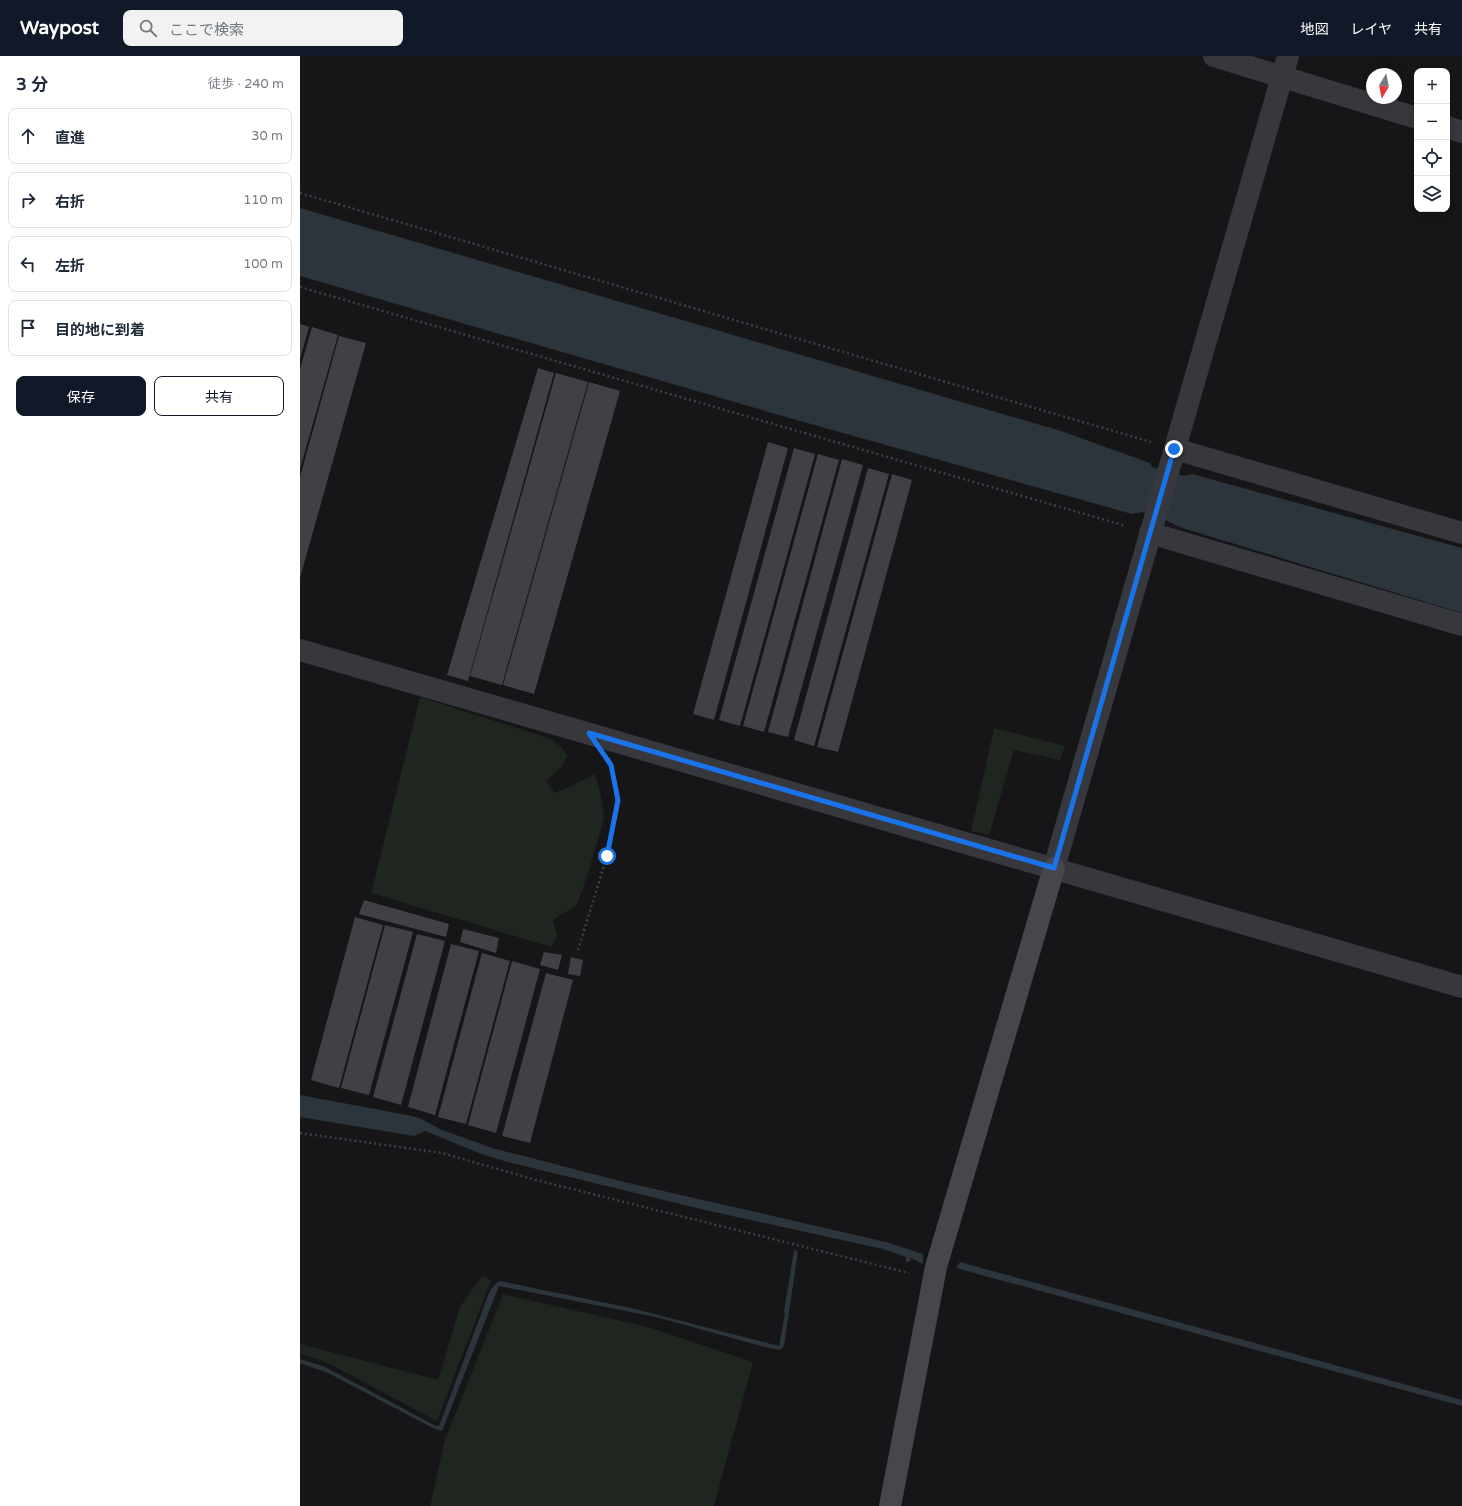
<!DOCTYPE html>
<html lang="ja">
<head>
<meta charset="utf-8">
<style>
	body { margin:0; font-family:"Varela Round","Noto Sans JP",sans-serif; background:#f2f2f3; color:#1f2937 }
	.controls { position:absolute; right:12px; top:12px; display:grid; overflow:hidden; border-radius:8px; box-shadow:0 2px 10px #0003 }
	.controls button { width:36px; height:36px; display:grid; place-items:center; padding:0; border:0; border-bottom:1px solid #e0e1e3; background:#fff; color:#1f2937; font:20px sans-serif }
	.compass { position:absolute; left:1066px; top:12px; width:36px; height:36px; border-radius:50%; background:#fff; box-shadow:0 2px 10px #0003; rotate:190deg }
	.stop { position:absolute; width:12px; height:12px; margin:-9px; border:3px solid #1a73e8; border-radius:50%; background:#fff }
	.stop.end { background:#1a73e8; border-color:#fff; box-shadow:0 1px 4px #0008 }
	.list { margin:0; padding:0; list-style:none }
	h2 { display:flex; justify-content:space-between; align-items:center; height:52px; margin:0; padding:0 16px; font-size:17px }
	h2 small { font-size:13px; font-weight:400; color:#747a83 }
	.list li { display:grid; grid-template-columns:26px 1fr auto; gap:12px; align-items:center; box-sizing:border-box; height:56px; margin:0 8px 8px; padding:0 8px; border:1px solid #e0e1e3; border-radius:8px }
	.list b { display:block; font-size:15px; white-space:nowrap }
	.list em { font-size:13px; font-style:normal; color:#747a83 }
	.actions { display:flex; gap:8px; padding:12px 16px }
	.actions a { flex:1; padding:9px 0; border:1px solid #111827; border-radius:8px; text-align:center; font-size:14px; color:#111827 }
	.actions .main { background:#111827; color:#fff }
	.icon { flex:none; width:22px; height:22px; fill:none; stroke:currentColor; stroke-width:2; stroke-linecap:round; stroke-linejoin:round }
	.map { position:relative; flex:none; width:1162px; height:1450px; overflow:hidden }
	header { display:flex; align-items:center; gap:24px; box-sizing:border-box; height:56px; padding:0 20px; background:#111827; color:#fff }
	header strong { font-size:19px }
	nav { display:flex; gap:22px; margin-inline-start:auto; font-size:14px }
	.search { width:280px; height:36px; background:#f2f2f3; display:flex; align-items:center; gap:10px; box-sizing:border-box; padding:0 14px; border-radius:8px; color:#747a83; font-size:15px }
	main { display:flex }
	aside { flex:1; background:#fff }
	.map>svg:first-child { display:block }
	.green { fill:#1e261f }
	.water { fill:#2c353c }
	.building { fill:#404145 }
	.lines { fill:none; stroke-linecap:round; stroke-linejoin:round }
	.path { stroke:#3d3f44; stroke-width:2.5; stroke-dasharray:2 3; stroke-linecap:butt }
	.street { stroke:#37383d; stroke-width:22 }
	.secondary { stroke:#45474d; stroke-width:22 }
	.route { stroke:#1a73e8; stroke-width:5 }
</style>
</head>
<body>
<header>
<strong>Waypost</strong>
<div class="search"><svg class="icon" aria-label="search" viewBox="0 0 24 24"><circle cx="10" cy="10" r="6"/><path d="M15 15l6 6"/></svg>ここで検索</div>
<nav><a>地図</a><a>レイヤ</a><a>共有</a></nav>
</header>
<main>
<aside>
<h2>3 分<small>徒歩 · 240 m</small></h2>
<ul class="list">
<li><svg class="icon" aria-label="ahead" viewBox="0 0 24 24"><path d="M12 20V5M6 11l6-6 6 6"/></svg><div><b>直進</b></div><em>30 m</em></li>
<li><svg class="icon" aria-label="right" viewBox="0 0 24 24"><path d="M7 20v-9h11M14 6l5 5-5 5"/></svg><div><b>右折</b></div><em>110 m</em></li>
<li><svg class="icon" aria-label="left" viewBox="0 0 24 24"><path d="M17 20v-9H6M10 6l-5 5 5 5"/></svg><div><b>左折</b></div><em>100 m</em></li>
<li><svg class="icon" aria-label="arrive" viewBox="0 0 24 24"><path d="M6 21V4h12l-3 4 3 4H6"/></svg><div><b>目的地に到着</b></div></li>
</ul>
<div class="actions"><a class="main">保存</a><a>共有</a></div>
</aside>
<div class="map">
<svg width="1162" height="1450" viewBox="0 0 1162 1450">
	<rect width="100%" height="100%" fill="#161618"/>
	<g class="green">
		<polygon points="120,641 254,684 268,699 261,711 246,725 255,737 269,731 295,718 301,739 304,762 290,811 277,849 253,864 257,881 251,891 71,837"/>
		<polygon points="694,672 765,690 760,704 714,694 689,779 671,775"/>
		<polygon points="182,1220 191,1224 137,1365 28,1307 0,1297 0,1288 138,1324 160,1251"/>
		<polygon points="203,1238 348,1271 453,1306 414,1450 130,1450 145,1384"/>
	</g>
	<g class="water">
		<polygon points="0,152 761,375 850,407 852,411 885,420 892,418 1162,492 1162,557 879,471 862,462 842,456 832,458 486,361 0,220"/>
		<polygon points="0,1039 107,1059 119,1062 142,1074 192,1092 324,1126 586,1186 623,1198 623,1208 611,1202 610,1205 606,1206 606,1201 583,1193 405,1154 208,1106 184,1099 125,1075 114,1080 0,1061"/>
		<polygon points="494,1194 498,1195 484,1290 480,1294 465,1291 356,1261 199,1230 142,1375 135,1373 28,1317 0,1307 0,1303 25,1311 136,1370 139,1370 189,1237 194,1229 200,1225 331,1252 479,1290 485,1258 484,1256"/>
		<polygon points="660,1206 1162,1344 1162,1350 656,1212"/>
	</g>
	<g class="building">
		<polygon points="0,268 9,271 0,303"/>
		<polygon points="12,271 38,279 0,413 0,313"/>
		<polygon points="39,280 66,287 0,522 0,421"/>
		<polygon points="238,312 254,317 168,625 147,619"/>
		<polygon points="256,317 288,326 202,629 170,620"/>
		<polygon points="289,326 320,335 234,638 203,629"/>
		<polygon points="468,386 488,392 414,664 393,658"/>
		<polygon points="494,392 515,398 440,670 419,664"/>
		<polygon points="518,398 539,404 464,676 443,670"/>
		<polygon points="542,403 563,409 488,681 468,676"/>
		<polygon points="568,412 589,418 514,690 494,684"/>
		<polygon points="592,418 612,424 538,696 517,691"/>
		<polygon points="64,844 149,868 146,881 59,858"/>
		<polygon points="55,861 83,869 39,1032 11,1024"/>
		<polygon points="85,869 113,876 69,1039 41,1032"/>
		<polygon points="163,873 199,882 196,897 160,886"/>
		<polygon points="117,878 145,885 101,1049 73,1041"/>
		<polygon points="151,888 179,895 135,1059 108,1051"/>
		<polygon points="244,896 262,899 258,914 240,909"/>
		<polygon points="182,897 210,905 166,1068 138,1061"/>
		<polygon points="271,901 283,904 280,920 268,918"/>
		<polygon points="212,905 240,913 196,1077 168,1069"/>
		<polygon points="246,917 273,924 230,1087 202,1080"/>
	</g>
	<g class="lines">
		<g class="path">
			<polyline points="0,137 851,386"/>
			<polyline points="0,231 826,470"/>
			<polyline points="278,894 307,800 318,744 311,710"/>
			<polyline points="0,1077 142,1097 236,1124 609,1217"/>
		</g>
		<g class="street">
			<polyline points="914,0 1117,62"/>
			<polyline points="1147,71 1162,76"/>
			<polyline points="875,393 1162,477"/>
			<polyline points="850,477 1162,569"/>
			<polyline points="0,594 1162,931"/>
			<polyline points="754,812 988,0"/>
		</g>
		<polyline class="secondary" points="590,1450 636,1211 754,812"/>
	</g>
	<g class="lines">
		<polyline class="route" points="307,800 318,744 311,709 289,677 754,812 874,393"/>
	</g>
</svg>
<div class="controls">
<button>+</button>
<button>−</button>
<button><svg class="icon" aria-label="locate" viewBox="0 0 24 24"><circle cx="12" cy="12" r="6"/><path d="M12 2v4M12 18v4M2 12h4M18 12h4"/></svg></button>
<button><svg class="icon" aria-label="layers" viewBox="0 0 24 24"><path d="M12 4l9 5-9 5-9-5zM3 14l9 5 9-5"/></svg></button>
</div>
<svg class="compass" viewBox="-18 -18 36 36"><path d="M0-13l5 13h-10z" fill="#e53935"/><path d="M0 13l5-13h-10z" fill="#747a83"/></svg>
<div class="stop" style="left:307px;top:800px"></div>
<div class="stop end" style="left:874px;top:393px"></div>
</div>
</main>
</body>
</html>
